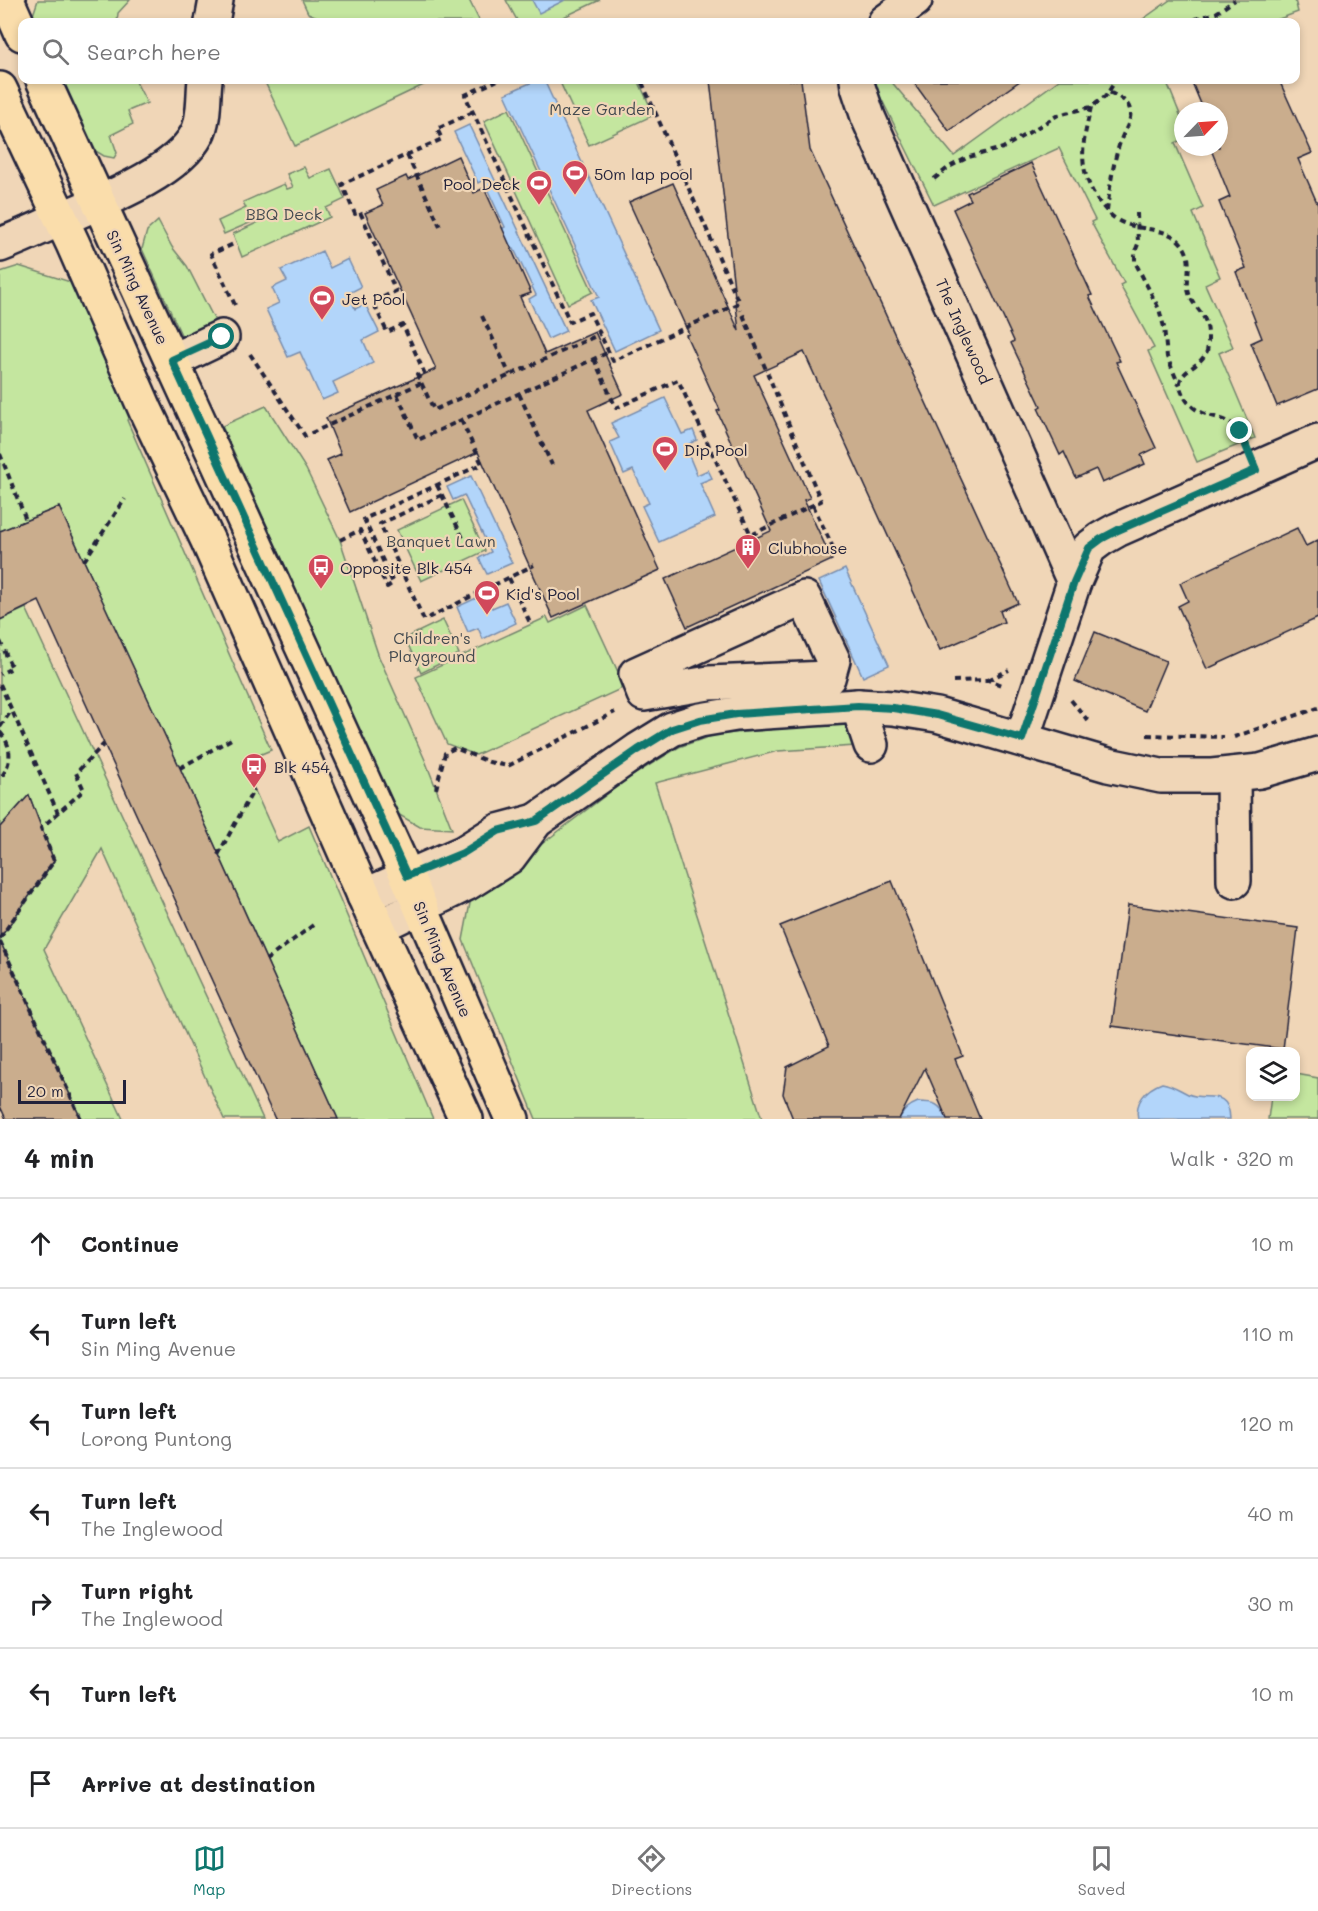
<!DOCTYPE html>
<html lang="en">
<head>
<meta charset="utf-8">
<style>
	body { margin:0; font-family:Mali,sans-serif; background:#f2f2f2; color:#202124 }
	.controls { position:absolute; right:18px; bottom:18px; display:grid; overflow:hidden; border-radius:12px; box-shadow:0 3px 9px #0003 }
	.controls button { width:54px; height:54px; display:grid; place-items:center; padding:0; border:0; border-bottom:2px solid #e0e0e0; background:#fff; color:#202124; font:30px sans-serif }
	.compass { position:absolute; left:1174px; top:102px; width:54px; height:54px; border-radius:50%; background:#fff; box-shadow:0 3px 9px #0003; rotate:65deg }
	.scale { position:absolute; left:18px; bottom:15px; width:108px; box-sizing:border-box; padding-left:6px; border:3px solid #22223b; border-top:0; font-size:16px; line-height:21px; white-space:nowrap; color:#22223b; -webkit-text-stroke:4px #f0d6b7; paint-order:stroke }
	.stop { position:absolute; width:18px; height:18px; margin:-14px; border:4px solid #0f766e; border-radius:50%; background:#fff }
	.stop.end { background:#0f766e; border-color:#fff; box-shadow:0 2px 6px #0008 }
	.list { margin:0; padding:0; list-style:none }
	h2 { display:flex; justify-content:space-between; align-items:center; height:78px; margin:0; padding:0 24px; font-size:26px }
	h2 small { font-size:20px; font-weight:400; color:#757577 }
	.list li { display:grid; grid-template-columns:39px 1fr auto; gap:18px; align-items:center; box-sizing:border-box; height:90px; padding:0 24px; border-top:2px solid #e0e0e0 }
	.list b { display:block; font-size:22px; white-space:nowrap }
	.list p { margin:0; font-size:20px; white-space:nowrap; color:#757577 }
	.list em { font-size:20px; font-style:normal; color:#757577 }
	.icon { flex:none; width:33px; height:33px; fill:none; stroke:currentColor; stroke-width:2; stroke-linecap:round; stroke-linejoin:round }
	.map { position:relative; flex:none; width:1318px; height:1119px; overflow:hidden }
	.search { position:absolute; background:#fff; box-shadow:0 3px 9px #0003; left:18px; right:18px; top:18px; height:66px; display:flex; align-items:center; gap:15px; box-sizing:border-box; padding:0 21px; border-radius:12px; color:#757577; font-size:22px }
	.sheet { height:708px; background:#fff }
	nav { display:flex; justify-content:space-around; align-items:center; box-sizing:border-box; height:84px; border-top:2px solid #e0e0e0; background:#fff; font-size:16px; color:#757577 }
	nav a { display:grid; justify-items:center; gap:3px }
	nav .on { color:#0f766e }
	.map>svg:first-child { display:block }
	.green { fill:#c4e69f; stroke:#73846d; stroke-width:1.5 }
	.water { fill:#b2d5fa; stroke:#788dae; stroke-width:1.5 }
	.building { fill:#caad8d; stroke:#22223b; stroke-width:1.5 }
	.lines { fill:none; stroke-linecap:round; stroke-linejoin:round }
	.minor-casing { stroke:#22223b; stroke-width:38 }
	.major-casing { stroke:#22223b; stroke-width:38 }
	.path { stroke:#22223b; stroke-width:4; stroke-dasharray:6 4.5; stroke-linecap:butt }
	.minor { stroke:#f0d6b7; stroke-width:33 }
	.major { stroke:#faddab; stroke-width:33 }
	.route { stroke:#0f766e; stroke-width:8 }
	.labels { text-anchor:middle; dominant-baseline:central; stroke-width:4.5; stroke-linejoin:round; paint-order:stroke }
	.park-label { font-size:16px; fill:#42494f; stroke:#f0d6b7 }
	.poi-label { font-size:16px; fill:#22223b; stroke:#f0d6b7; text-anchor:start }
	.street-label { font-size:16px; fill:#22223b; stroke:#f0d6b7 }
</style>
</head>
<body>
<div class="map">
<svg width="1318" height="1119" viewBox="0 0 1318 1119">
	<rect width="100%" height="100%" fill="#f0d6b7"/>
	<filter id="ink" filterUnits="userSpaceOnUse"><feTurbulence type="fractalNoise" baseFrequency=".0167" numOctaves="2"/><feDisplacementMap in="SourceGraphic" scale="12" xChannelSelector="R" yChannelSelector="G"/><feConvolveMatrix kernelMatrix="1 2 1 2 8 2 1 2 1" color-interpolation-filters="sRGB"/></filter>
	<g filter="url(#ink)">
		<g class="green">
			<polygon points="38,0 130,0 118,13 117,22 36,22 33,15"/>
			<polygon points="302,0 469,0 480,22 315,22 322,19 308,13"/>
			<polygon points="506,0 600,0 553,22 518,22"/>
			<polygon points="1170,0 1295,0 1298,12 1271,22 1139,22"/>
			<polygon points="62,80 135,80 147,103 128,111 133,124 111,135 117,153 114,158 104,156 94,150"/>
			<polygon points="264,80 434,80 295,146"/>
			<polygon points="559,80 638,80 654,115 589,145"/>
			<polygon points="874,80 890,80 954,156 1059,80 1166,80 1183,122 1183,139 1175,143 1203,208 1193,213 1220,277 1205,284 1233,347 1219,353 1255,438 1197,462 1148,351 1154,348 1120,285 1124,283 1091,222 1095,220 1059,148 934,205 879,94"/>
			<polygon points="509,109 593,292 568,304 484,121"/>
			<polygon points="304,167 310,178 331,169 345,199 326,208 330,217 242,257 233,234 261,221 261,218 224,234 218,221 246,208 243,202 284,184 287,189 293,187 287,174"/>
			<polygon points="158,221 172,247 187,266 216,323 183,339 142,249 147,231"/>
			<polygon points="19,266 93,289 146,411 127,420 271,750 242,762 278,842 309,826 433,1119 338,1119 180,768 59,507 0,531 0,272"/>
			<polygon points="266,406 306,469 340,540 379,657 425,760 452,829 420,827 396,813 222,426"/>
			<polygon points="461,500 485,551 421,581 397,530"/>
			<polygon points="587,605 625,687 476,755 447,744 416,677 547,617 550,623"/>
			<polygon points="26,608 263,1119 224,1119 102,849 44,949 123,1119 81,1119 0,941 0,938 54,861 29,795 0,827 0,620"/>
			<polygon points="443,620 459,654 421,673 405,638"/>
			<polygon points="862,721 871,745 778,751 655,783 762,1119 536,1119 463,940 471,898 627,779 679,747 714,735"/>
			<polygon points="1296,1074 1318,1078 1318,1119 1268,1119 1271,1097 1296,1096"/>
		</g>
		<g class="water">
			<polygon points="532,0 565,0 539,13"/>
			<polygon points="537,80 544,80 659,330 615,351 591,300 599,297 505,94"/>
			<polygon points="469,125 566,331 548,339 529,299 536,295 514,249 509,250 500,230 505,227 483,180 478,183 454,132"/>
			<polygon points="322,251 330,268 348,259 361,287 349,293 355,309 365,304 379,332 363,340 373,363 333,382 338,393 322,400 300,352 288,357 266,309 279,303 272,288 287,281 281,270"/>
			<polygon points="665,398 682,434 693,430 697,440 685,446 697,475 708,470 712,478 700,483 715,517 659,542 642,506 649,503 633,470 624,474 610,442 619,438 611,423"/>
			<polygon points="471,476 512,563 487,574 479,558 491,552 464,495 453,500 447,487"/>
			<polygon points="845,569 889,665 863,677 819,581"/>
			<polygon points="485,594 492,608 506,602 516,623 483,639 478,628 468,632 457,607"/>
			<path d="M1162,1083C1173,1085 1178,1089 1188,1094C1204,1102 1229,1086 1230,1119H1138C1134,1102 1146,1089 1162,1083Z"/>
			<path d="M918,1102C934,1102 940,1103 947,1119H899C904,1110 908,1106 918,1102Z"/>
		</g>
		<g class="building">
			<polygon points="710,80 801,80 810,150 1018,603 1000,611 1004,622 940,650 804,352 754,375 810,498 804,500 832,560 687,627 665,579 771,531 717,411 720,410 686,335 689,334 629,202 673,183 739,331"/>
			<polygon points="912,80 1021,80 949,131"/>
			<polygon points="1191,80 1279,80 1312,153 1298,159 1318,205 1318,389 1277,406 1251,343 1262,338 1236,272 1246,268 1219,202 1230,197 1210,147 1219,147 1219,111 1204,111"/>
			<polygon points="458,156 474,193 484,188 500,223 531,293 520,297 545,354 595,332 623,394 588,410 660,570 553,618 478,452 350,512 327,460 341,454 326,418 436,369 365,213 383,205 376,190 406,176 408,180"/>
			<polygon points="1031,163 1092,295 1089,296 1120,361 1116,362 1156,448 1141,455 1145,464 1102,483 1096,469 1076,478 1064,452 1060,455 1038,408 1041,406 1011,343 1014,341 953,209 971,200 967,193"/>
			<polygon points="59,507 180,768 338,1119 275,1119 39,601 0,620 0,531"/>
			<polygon points="1297,528 1306,546 1318,540 1318,618 1207,669 1178,606 1188,601 1180,583"/>
			<polygon points="1095,632 1166,661 1145,711 1075,681"/>
			<polygon points="29,795 54,861 0,938 0,827"/>
			<polygon points="892,881 963,1056 955,1059 980,1119 947,1119 925,1068 899,1119 793,1119 783,1094 787,1067 829,1046 780,926"/>
			<polygon points="1128,905 1298,928 1283,1049 1112,1026"/>
			<polygon points="0,941 81,1119 6,1119 0,1106"/>
		</g>
		<g class="lines">
			<g class="minor-casing">
				<g id="minor">
					<polyline points="212,22 216,0"/>
					<polyline points="885,22 915,0"/>
					<polyline points="857,80 858,87 868,117 1074,582"/>
					<path d="M0,245C21,237 42,227 63,218C102,201 177,173 197,134C205,119 203,96 205,80"/>
					<polyline points="172,361 222,337"/>
					<polygon points="804,598 833,660 828,678 709,683 644,694 636,674"/>
					<polyline points="858,706 871,745"/>
					<polyline points="1022,739 1074,582 1089,548 1101,539 1117,530 1318,441"/>
					<polyline points="1233,774 1234,881"/>
					<polyline points="364,896 463,853 498,831 536,821"/>
					<polyline points="378,927 466,884 509,857 536,821 638,750 672,729 700,720 736,714 858,706 893,708 937,715 1108,765 1161,776 1212,776 1260,771 1318,754"/>
				</g>
			</g>
			<g class="major-casing">
				<g id="major">
					<polyline points="7,0 22,34"/>
					<polyline points="43,80 407,876 512,1119"/>
					<polyline points="0,89 73,244 146,411 208,541 378,927 466,1119"/>
				</g>
			</g>
			<g class="path">
				<polyline points="1185,22 1216,13 1235,0"/>
				<polyline points="498,80 465,95 570,322 590,313 613,361 739,303 641,80"/>
				<path d="M1091,107C1083,142 1076,166 1097,199C1103,207 1110,216 1119,221C1143,234 1179,223 1188,257C1190,268 1187,278 1188,289C1191,309 1209,311 1208,338C1208,342 1208,347 1207,351C1198,372 1168,371 1185,398C1200,423 1232,411 1243,437"/>
				<polyline points="473,112 437,129 442,139 342,184 355,214 360,212 396,291 373,302 387,332 403,325 424,372 417,374 434,410 600,334"/>
				<polyline points="407,155 440,226"/>
				<polyline points="934,179 949,167 969,157 1003,148 1058,115 1091,107 1105,97 1116,80"/>
				<path d="M1107,211C1110,187 1113,160 1122,137C1126,128 1132,120 1130,110C1128,100 1117,96 1109,92"/>
				<polyline points="1137,213 1138,244 1135,252 1135,262 1159,309 1164,327 1167,357 1179,385"/>
				<polyline points="235,305 211,254 236,243"/>
				<polyline points="482,316 510,375"/>
				<polyline points="250,354 305,436 421,383"/>
				<polyline points="594,359 616,408 678,380 751,535 821,501 741,310"/>
				<polyline points="397,394 418,440 609,352"/>
				<polyline points="519,394 552,465"/>
				<polyline points="0,454 26,520"/>
				<polyline points="437,485 464,540"/>
				<polyline points="442,495 380,524 424,620 534,565"/>
				<polyline points="813,505 836,554"/>
				<polyline points="340,540 360,530 387,587 393,583 364,519 482,464 461,420"/>
				<polyline points="84,561 125,499"/>
				<polyline points="509,578 531,625"/>
				<polyline points="0,641 12,668 0,674"/>
				<polyline points="988,680 1009,670"/>
				<polyline points="953,681 988,680 1004,686"/>
				<polyline points="0,684 58,813"/>
				<polyline points="1071,700 1089,722"/>
				<polyline points="0,727 11,711"/>
				<path d="M0,732C13,747 12,763 0,779"/>
				<polyline points="1147,735 1224,737"/>
				<polyline points="1234,737 1318,708"/>
				<polyline points="180,768 233,738"/>
				<polyline points="436,789 445,753 455,748 489,762 508,766 615,712"/>
				<polyline points="218,855 254,789"/>
				<polyline points="0,938 54,861 41,828 84,790 76,773 104,744"/>
				<polyline points="0,941 81,1119"/>
				<polyline points="266,960 316,923"/>
				<polyline points="0,1110 1,1109"/>
			</g>
			<use href="#minor" class="minor"/>
			<use href="#major" class="major"/>
		</g>
	</g>
	<g class="lines" filter="url(#ink)">
		<polyline class="route" points="222,337 172,360 407,876 463,853 498,831 536,821 638,750 672,729 700,720 736,714 858,706 893,708 937,715 1022,739 1074,582 1089,548 1101,539 1118,530 1256,470 1240,431"/>
	</g>
	<defs>
		<g id="stadium-pin" transform="scale(1.35)"><path d="M0 17L-7.5 6A9.5 9.5 0 1 1 7.5 6Z" fill="#d1495b" stroke="#f0d6b7"/><path d="M0-5a6.5 5 0 1 0 0 10a6.5 5 0 1 0 0-10ZM-3.5-1.8h7v3.6h-7Z" fill="#fff"/></g>
		<g id="building-pin" transform="scale(1.35)"><path d="M0 17L-7.5 6A9.5 9.5 0 1 1 7.5 6Z" fill="#d1495b" stroke="#f0d6b7"/><path d="M-4-6H4V6H1V3H-1V6H-4ZM-2.5-4.3h1.7v1.8h-1.7ZM.8-4.3h1.7v1.8H.8ZM-2.5-1h1.7V.8h-1.7ZM.8-1h1.7V.8H.8Z" fill="#fff"/></g>
		<g id="bus-pin" transform="scale(1.35)"><path d="M0 17L-7.5 6A9.5 9.5 0 1 1 7.5 6Z" fill="#d1495b" stroke="#f0d6b7"/><path d="M-5-6H5V4H4V6H2V4H-2V6H-4V4H-5ZM-3.5-4V0h7V-4ZM-3.5 1.2v1.5H-2V1.2ZM2 1.2v1.5H3.5V1.2Z" fill="#fff"/></g>
	</defs>
	<g fill-rule="evenodd">
		<use href="#stadium-pin" x="575" y="173"/>
		<use href="#stadium-pin" x="539" y="183"/>
		<use href="#stadium-pin" x="322" y="298"/>
		<use href="#stadium-pin" x="665" y="449"/>
		<use href="#building-pin" x="748" y="547"/>
		<use href="#bus-pin" x="321" y="567"/>
		<use href="#stadium-pin" x="487" y="593"/>
		<use href="#bus-pin" x="254" y="766"/>
	</g>
	<g class="labels">
		<g class="park-label">
			<text x="602" y="108">Maze Garden</text>
			<text x="284" y="213">BBQ Deck</text>
			<text x="441" y="540">Banquet Lawn</text>
			<text x="432" y="637">Children's<tspan x="432" dy="18">Playground</tspan></text>
		</g>
		<g class="poi-label">
			<text x="594" y="173">50m lap pool</text>
			<text x="520" y="183" text-anchor="end">Pool Deck</text>
			<text x="342" y="298">Jet Pool</text>
			<text x="684" y="449">Dip Pool</text>
			<text x="768" y="547">Clubhouse</text>
			<text x="340" y="567">Opposite Blk 454</text>
			<text x="506" y="593">Kid's Pool</text>
			<text x="274" y="766">Blk 454</text>
		</g>
		<g class="street-label">
			<text transform="translate(138 287) rotate(65)">Sin Ming Avenue</text>
			<text transform="translate(964 331) rotate(66)">The Inglewood</text>
			<text transform="translate(443 959) rotate(67)">Sin Ming Avenue</text>
		</g>
	</g>
</svg>
<div class="controls">
<button><svg class="icon" aria-label="layers" viewBox="0 0 24 24"><path d="M12 4l9 5-9 5-9-5zM3 14l9 5 9-5"/></svg></button>
</div>
<svg class="compass" viewBox="-18 -18 36 36"><path d="M0-13l5 13h-10z" fill="#e53935"/><path d="M0 13l5-13h-10z" fill="#757577"/></svg>
<div class="scale">20 m</div>
<div class="stop" style="left:222px;top:337px"></div>
<div class="stop end" style="left:1240px;top:431px"></div>
<div class="search"><svg class="icon" aria-label="search" viewBox="0 0 24 24"><circle cx="10" cy="10" r="6"/><path d="M15 15l6 6"/></svg>Search here</div>
</div>
<section class="sheet">
<h2>4 min<small>Walk · 320 m</small></h2>
<ul class="list">
<li><svg class="icon" aria-label="ahead" viewBox="0 0 24 24"><path d="M12 20V5M6 11l6-6 6 6"/></svg><div><b>Continue</b></div><em>10 m</em></li>
<li><svg class="icon" aria-label="left" viewBox="0 0 24 24"><path d="M17 20v-9H6M10 6l-5 5 5 5"/></svg><div><b>Turn left</b><p>Sin Ming Avenue</p></div><em>110 m</em></li>
<li><svg class="icon" aria-label="left" viewBox="0 0 24 24"><path d="M17 20v-9H6M10 6l-5 5 5 5"/></svg><div><b>Turn left</b><p>Lorong Puntong</p></div><em>120 m</em></li>
<li><svg class="icon" aria-label="left" viewBox="0 0 24 24"><path d="M17 20v-9H6M10 6l-5 5 5 5"/></svg><div><b>Turn left</b><p>The Inglewood</p></div><em>40 m</em></li>
<li><svg class="icon" aria-label="right" viewBox="0 0 24 24"><path d="M7 20v-9h11M14 6l5 5-5 5"/></svg><div><b>Turn right</b><p>The Inglewood</p></div><em>30 m</em></li>
<li><svg class="icon" aria-label="left" viewBox="0 0 24 24"><path d="M17 20v-9H6M10 6l-5 5 5 5"/></svg><div><b>Turn left</b></div><em>10 m</em></li>
<li><svg class="icon" aria-label="arrive" viewBox="0 0 24 24"><path d="M6 21V4h12l-3 4 3 4H6"/></svg><div><b>Arrive at destination</b></div></li>
</ul>
</section>
<nav>
<a class="on"><svg class="icon" aria-label="map" viewBox="0 0 24 24"><path d="M3 6l6-2 6 2 6-2v14l-6 2-6-2-6 2zM9 4v14M15 6v14"/></svg>Map</a>
<a><svg class="icon" aria-label="directions" viewBox="0 0 24 24"><path d="M12 3l9 9-9 9-9-9zM9 14v-3h6M13 9l2 2-2 2"/></svg>Directions</a>
<a><svg class="icon" aria-label="saved" viewBox="0 0 24 24"><path d="M7 4h10v16l-5-4-5 4z"/></svg>Saved</a>
</nav>
</body>
</html>
